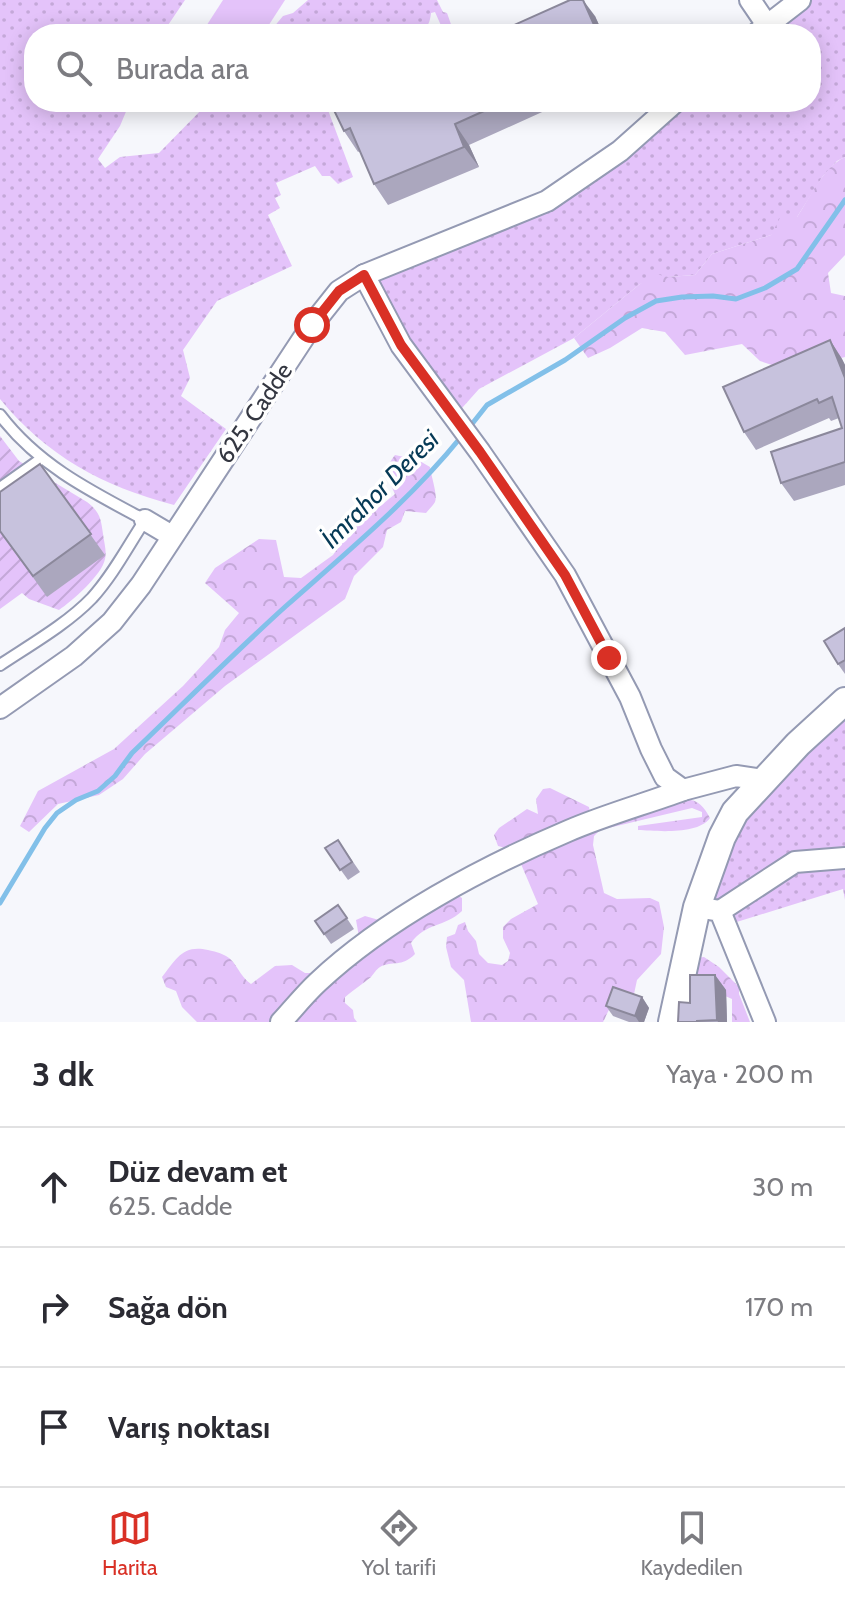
<!DOCTYPE html>
<html lang="tr">
<head>
<meta charset="utf-8">
<style>
	body { margin:0; font-family:Cabin,sans-serif; background:#f7f7f7; color:#2b2b33 }
	.stop { position:absolute; width:24px; height:24px; margin:-18px; border:6px solid #d93025; border-radius:50%; background:#fff }
	.stop.end { background:#d93025; border-color:#fff; box-shadow:0 2px 8px #0008 }
	.list { margin:0; padding:0; list-style:none }
	h2 { display:flex; justify-content:space-between; align-items:center; height:104px; margin:0; padding:0 32px; font-size:34px }
	h2 small { font-size:26px; font-weight:400; color:#7c7c81 }
	.list li { display:grid; grid-template-columns:52px 1fr auto; gap:24px; align-items:center; box-sizing:border-box; height:120px; padding:0 32px; border-top:2px solid #e1e1e2 }
	.list b { display:block; font-size:30px; white-space:nowrap }
	.list p { margin:0; font-size:26px; white-space:nowrap; color:#7c7c81 }
	.list em { font-size:26px; font-style:normal; color:#7c7c81 }
	.icon { flex:none; width:44px; height:44px; fill:none; stroke:currentColor; stroke-width:2; stroke-linecap:round; stroke-linejoin:round }
	.map { position:relative; flex:none; width:845px; height:1022px; overflow:hidden }
	.search { position:absolute; background:#fff; box-shadow:0 4px 20px #0003; left:24px; right:24px; top:24px; height:88px; display:flex; align-items:center; gap:20px; box-sizing:border-box; padding:0 28px; border-radius:32px; color:#7c7c81; font-size:30px }
	.sheet { height:464px; background:#fff }
	nav { display:flex; justify-content:space-around; align-items:center; box-sizing:border-box; height:112px; border-top:2px solid #e1e1e2; background:#fff; font-size:22px; color:#7c7c81 }
	nav a { display:grid; justify-items:center; gap:4px }
	nav .on { color:#d93025 }
	.map>svg:first-child { display:block }
	.grass { fill:url(#grass-dots) }
	.forest { fill:url(#forest-crowns) }
	.park { fill:#e4c3fa }
	.garden { fill:url(#garden-furrows) }
	.lines { fill:none; stroke-linecap:round; stroke-linejoin:round }
	.stream { stroke:#82c0e9; stroke-width:5 }
	.service-casing { stroke:#949ab3; stroke-width:14 }
	.minor-casing { stroke:#949ab3; stroke-width:24 }
	.tertiary-casing { stroke:#949ab3; stroke-width:30 }
	.service { stroke:#fff; stroke-width:10 }
	.minor { stroke:#fff; stroke-width:20 }
	.tertiary { stroke:#fff; stroke-width:26 }
	.wall { fill:#aba7be }
	.shaded-wall { fill:#8b889b }
	.building { fill:#c7c2dd; stroke:#8b889b; stroke-width:2 }
	.route { stroke:#d93025; stroke-width:10 }
	.labels { text-anchor:middle; dominant-baseline:central; stroke-width:7; stroke-linejoin:round; paint-order:stroke }
	.street-label { font-size:24px; fill:#343741; stroke:#fff }
	.water-label { font-size:26px; font-style:italic; fill:#063a56; stroke:#fff }
</style>
</head>
<body>
<div class="map">
<svg width="845" height="1022" viewBox="0 0 845 1022">
	<defs>
		<pattern id="grass-dots" width="8" height="8" patternUnits="userSpaceOnUse" patternTransform="scale(2)"><rect width="8" height="8" fill="#e4c3fa"/><path d="M2 2h.1M6 6h.1" fill="none" stroke="#c4a8d8" stroke-width="1.8" stroke-linecap="round"/></pattern>
		<pattern id="forest-crowns" width="20" height="18" patternUnits="userSpaceOnUse" patternTransform="scale(2)"><rect width="20" height="18" fill="#e4c3fa"/><path d="M2 6a3 3 0 1 1 6 0M12 15a3 3 0 1 1 6 0" fill="none" stroke="#c4a8d8"/></pattern>
		<pattern id="garden-furrows" width="10" height="10" patternUnits="userSpaceOnUse" patternTransform="scale(2)"><rect width="10" height="10" fill="#e4c3fa"/><path d="M-1 1l2-2M0 10L10 0M9 11l2-2" fill="none" stroke="#c4a8d8"/></pattern>
	</defs>
	<rect width="100%" height="100%" fill="#f6f7fc"/>
	<g class="grass">
		<path d="M0,0H185L162,34H34V102H130L120,126L98,159L105,168L120,157L159,153L209,102H325L353,177L338,184L330,176H322L315,166L276,183L281,195L275,198L280,208L268,215L292,266L217,301L183,350L190,378L181,396L226,429L174,505C102,486 47,456 0,399Z"/>
		<path d="M308,0H437L443,12L447,13L453,30V34H441L443,30L435,12L431,13C430,22 428,28 420,33L416,28L404,34H268L283,16L293,13Z"/>
		<polygon points="800,0 845,0 845,157 837,161 823,176 797,217 771,235 712,254 695,275 668,277 640,284 574,338 479,389 454,417 364,275 547,201 675,102 811,102 811,34 756,34"/>
		<polygon points="845,701 845,900 843,889 727,925 697,907 722,837"/>
	</g>
	<g class="forest">
		<path d="M845,157V255L828,273L831,293L845,296V357L810,366L800,353L775,366L760,361L742,344L685,355L665,332L642,328L610,348L588,358L574,338L640,284L656,274L668,277L695,275L712,254L771,235L781,216L797,217C810,198 823,167 845,157Z"/>
		<path d="M395,455L418,460L430,467C431,476 438,495 435,502C433,506 429,509 426,513L405,511L401,522L387,530L383,547L354,576L345,599L225,686L145,754L123,779L99,795L58,804L29,832L20,826L38,791L114,749L183,686L219,647L225,630L239,613L205,583L215,568L259,539L276,540L284,577L301,578L333,555L349,532L395,494C388,480 384,468 395,455Z"/>
		<path d="M550,788L589,807L590,813L685,799C699,800 704,807 710,818C698,835 657,831 638,830V826L702,817V812L692,808L600,830L594,836L593,845L604,893L617,899L650,898L659,902L664,927L661,954L637,980L634,994C613,995 612,1005 603,1022H471L464,980L451,967L446,947L447,937L455,934L458,925L465,922L468,931L476,941L479,954L488,963L502,965L508,961L510,953L503,938V927L511,919L538,904L521,864L527,858L510,849L498,846L494,835L499,828L527,809L538,814L536,799L543,789Z"/>
		<path d="M454,893L462,898V911C445,927 425,923 411,943L415,954C401,968 393,960 380,967C375,971 375,972 371,977C363,984 353,990 345,997V1003L353,1010L354,1018L357,1022H197L182,1007L176,991L166,987L162,977C176,959 183,944 208,950C213,951 221,953 226,956C237,962 239,976 251,984L275,966L292,965L305,973H321L359,937L356,920L365,916L386,922Z"/>
		<polygon points="704,957 719,967 739,987 739,994 750,1022 732,1022 732,999 700,985 689,965 696,958"/>
	</g>
	<polygon class="park" points="223,0 285,0 263,34 201,34"/>
	<path class="garden" d="M0,436L19,461L87,502C100,512 101,519 103,534C104,542 107,552 105,559C102,575 72,601 59,610L29,599L22,593L0,609Z"/>
	<g class="lines">
		<g class="stream">
			<polyline points="468,429 487,405 565,360 625,318 656,301 682,297 713,296 736,299 765,288 797,269 845,200"/>
			<path d="M0,903L45,828L57,813L76,800L98,791L115,776L132,753C183,704 234,653 286,606C347,552 410,500 461,437"/>
		</g>
		<g class="service-casing">
			<g id="service">
				<path d="M0,415C38,465 90,491 145,520C128,546 113,575 92,598C67,624 30,645 0,665"/>
				<polyline points="0,488 41,459"/>
			</g>
		</g>
		<g class="minor-casing">
			<g id="minor">
				<polyline points="750,0 767,25"/>
				<polyline points="756,34 800,0"/>
				<polyline points="364,275 401,345 480,452 565,575 630,697 651,749 665,777 683,790 736,776 764,780"/>
				<polyline points="145,520 172,536"/>
				<polyline points="0,708 74,656 112,622 141,585 312,325 339,291 364,275 547,201 620,151 675,102"/>
				<polyline points="697,907 720,911 765,1022"/>
				<polyline points="720,911 795,862 845,858"/>
				<path d="M281,1022C293,1009 305,994 318,982C385,919 483,867 568,831C605,815 645,804 683,790"/>
			</g>
		</g>
		<g class="tertiary-casing">
			<polyline id="tertiary" points="672,1022 697,907 722,837 735,812 798,744 845,701"/>
		</g>
		<use href="#service" class="service"/>
		<use href="#minor" class="minor"/>
		<use href="#tertiary" class="tertiary"/>
	</g>
	<g class="wall">
		<polygon points="595,16 603,34 494,34"/>
		<polygon points="330,102 549,102 551,108 469,145 479,167 388,205 374,184 360,151 358,152 344,131"/>
		<polygon points="830,340 842,359 845,365 845,485 794,501 781,483 842,428 839,418 831,421 829,418 756,450 744,432"/>
		<polygon points="40,464 105,555 47,597 0,531"/>
		<polygon points="845,628 845,674 838,664"/>
		<polygon points="338,840 360,872 348,880 325,848"/>
		<polygon points="338,905 354,929 331,944 315,921"/>
		<polygon points="715,975 726,990 727,1022 678,1022 690,1003"/>
		<polygon points="642,997 649,1008 644,1022 629,1022 613,1016 606,1006"/>
	</g>
	<g class="shaded-wall">
		<polygon points="583,0 595,16 603,34 600,34 595,27"/>
		<polygon points="455,124 469,145 479,167 464,147"/>
		<polygon points="830,340 842,359 845,365 845,378"/>
		<polygon points="715,975 726,990 727,1022 718,1022 717,1020"/>
		<polygon points="642,997 649,1008 644,1022 639,1022 635,1016"/>
	</g>
	<g class="building">
		<polygon points="570,0 583,0 595,27 579,34 494,34"/>
		<polygon points="406,29 409,34 396,34"/>
		<polygon points="330,102 504,102 455,124 464,147 374,184 350,128 344,131"/>
		<polygon points="830,340 845,378 845,462 781,483 771,452 842,428 832,397 819,403 817,399 744,432 723,387"/>
		<polygon points="40,464 91,534 33,576 0,531 0,492"/>
		<polygon points="845,628 845,660 838,664 824,641"/>
		<polygon points="338,840 352,862 340,870 325,848"/>
		<polygon points="338,905 347,918 324,934 315,921"/>
		<polygon points="690,975 715,975 717,1020 697,1021 697,1022 678,1022 679,1002 690,1003"/>
		<polygon points="613,987 642,997 635,1016 606,1006"/>
	</g>
	<g class="lines">
		<polyline class="route" points="312,325 339,291 364,275 401,345 480,452 565,575 609,658"/>
	</g>
	<g class="labels">
		<g class="street-label">
			<text transform="translate(254 413) rotate(-56)">625. Cadde</text>
		</g>
		<g class="water-label">
			<text transform="translate(380 489) rotate(-45)">İmrahor Deresi</text>
		</g>
	</g>
</svg>
<div class="stop" style="left:312px;top:325px"></div>
<div class="stop end" style="left:609px;top:658px"></div>
<div class="search"><svg class="icon" aria-label="search" viewBox="0 0 24 24"><circle cx="10" cy="10" r="6"/><path d="M15 15l6 6"/></svg>Burada ara</div>
</div>
<section class="sheet">
<h2>3 dk<small>Yaya · 200 m</small></h2>
<ul class="list">
<li><svg class="icon" aria-label="ahead" viewBox="0 0 24 24"><path d="M12 20V5M6 11l6-6 6 6"/></svg><div><b>Düz devam et</b><p>625. Cadde</p></div><em>30 m</em></li>
<li><svg class="icon" aria-label="right" viewBox="0 0 24 24"><path d="M7 20v-9h11M14 6l5 5-5 5"/></svg><div><b>Sağa dön</b></div><em>170 m</em></li>
<li><svg class="icon" aria-label="arrive" viewBox="0 0 24 24"><path d="M6 21V4h12l-3 4 3 4H6"/></svg><div><b>Varış noktası</b></div></li>
</ul>
</section>
<nav>
<a class="on"><svg class="icon" aria-label="map" viewBox="0 0 24 24"><path d="M3 6l6-2 6 2 6-2v14l-6 2-6-2-6 2zM9 4v14M15 6v14"/></svg>Harita</a>
<a><svg class="icon" aria-label="directions" viewBox="0 0 24 24"><path d="M12 3l9 9-9 9-9-9zM9 14v-3h6M13 9l2 2-2 2"/></svg>Yol tarifi</a>
<a><svg class="icon" aria-label="saved" viewBox="0 0 24 24"><path d="M7 4h10v16l-5-4-5 4z"/></svg>Kaydedilen</a>
</nav>
</body>
</html>
